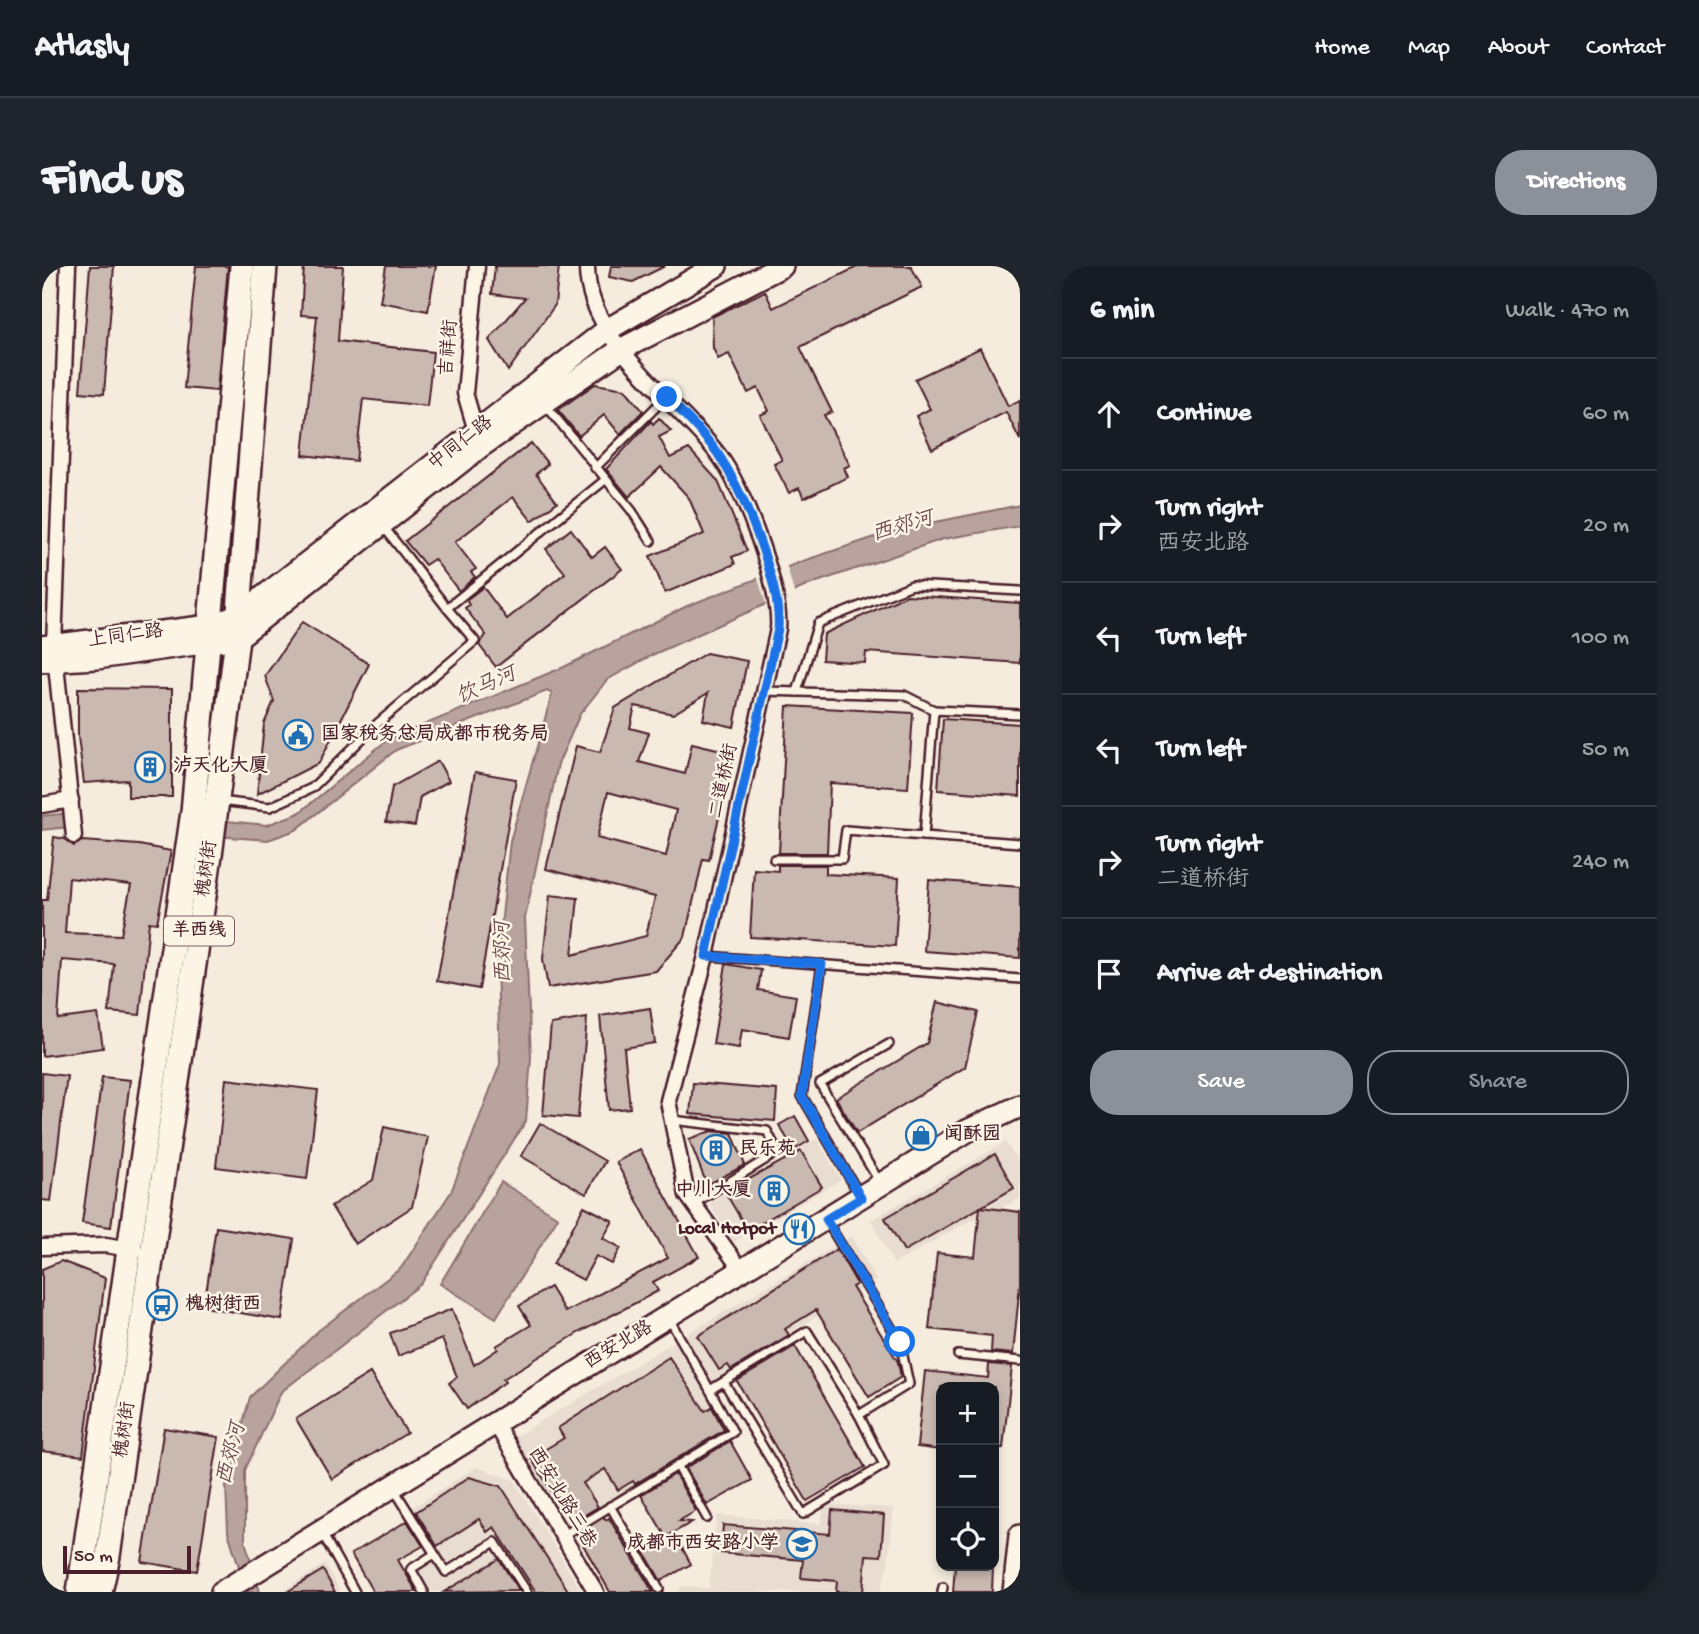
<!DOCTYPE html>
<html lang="en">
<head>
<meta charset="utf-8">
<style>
	body { margin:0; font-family:"Gochi Hand","LXGW WenKai TC",sans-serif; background:#20242c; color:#f1f3f6 }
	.controls { position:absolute; right:21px; bottom:21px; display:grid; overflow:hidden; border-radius:14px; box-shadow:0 4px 10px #0003 }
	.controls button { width:63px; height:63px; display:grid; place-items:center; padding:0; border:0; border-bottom:2px solid #363941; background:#171b24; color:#f1f3f6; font:35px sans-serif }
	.scale { position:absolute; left:21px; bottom:18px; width:128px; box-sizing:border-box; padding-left:7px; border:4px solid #4a1f2b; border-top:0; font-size:19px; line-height:24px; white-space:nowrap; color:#4a1f2b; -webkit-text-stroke:5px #fcf5e5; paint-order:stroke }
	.stop { position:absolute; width:21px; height:21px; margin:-16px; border:5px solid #1a73e8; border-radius:50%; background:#fff }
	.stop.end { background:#1a73e8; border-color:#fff; box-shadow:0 2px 7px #0008 }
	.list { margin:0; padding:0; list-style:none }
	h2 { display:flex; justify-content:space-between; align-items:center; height:91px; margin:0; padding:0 28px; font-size:30px }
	h2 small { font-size:23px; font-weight:400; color:#9ea1a6 }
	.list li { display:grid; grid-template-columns:46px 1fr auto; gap:21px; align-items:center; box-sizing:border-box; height:112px; padding:0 28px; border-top:2px solid #363941 }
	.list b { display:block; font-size:26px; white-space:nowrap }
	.list p { margin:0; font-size:23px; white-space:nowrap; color:#9ea1a6 }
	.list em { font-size:23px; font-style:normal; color:#9ea1a6 }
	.actions { display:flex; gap:14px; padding:21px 28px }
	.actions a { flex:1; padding:16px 0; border:2px solid #8c9099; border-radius:28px; text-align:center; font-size:24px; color:#8c9099 }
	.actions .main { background:#8c9099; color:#fff }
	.icon { flex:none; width:38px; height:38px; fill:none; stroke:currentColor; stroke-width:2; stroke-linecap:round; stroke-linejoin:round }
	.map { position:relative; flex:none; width:978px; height:1326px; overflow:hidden; border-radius:28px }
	header { display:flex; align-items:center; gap:42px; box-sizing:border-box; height:98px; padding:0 35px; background:#171b24; border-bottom:2px solid #363941 }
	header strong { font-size:33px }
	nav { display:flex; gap:38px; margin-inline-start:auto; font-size:24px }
	.intro { display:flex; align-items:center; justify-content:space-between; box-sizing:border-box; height:168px; padding:0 42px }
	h1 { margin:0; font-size:49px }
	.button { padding:18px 32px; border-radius:28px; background:#8c9099; color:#fff; font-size:24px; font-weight:700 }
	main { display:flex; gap:42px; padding:0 42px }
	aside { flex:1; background:#171b24; border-radius:28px; box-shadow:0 4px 10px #0003 }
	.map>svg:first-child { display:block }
	.built { fill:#e8ddd0 }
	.water { fill:#b8a39e; stroke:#8c6e70; stroke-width:2 }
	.pier { fill:#f5ecde }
	.building { fill:#cab9b1; stroke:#4a1f2b; stroke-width:2; fill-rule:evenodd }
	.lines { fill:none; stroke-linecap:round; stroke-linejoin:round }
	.lane-casing { stroke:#4a1f2b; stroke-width:12 }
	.street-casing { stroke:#4a1f2b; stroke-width:19 }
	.secondary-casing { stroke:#4a1f2b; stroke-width:26 }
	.primary-casing { stroke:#4a1f2b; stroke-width:28 }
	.lane { stroke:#fcf5e5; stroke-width:7 }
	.street { stroke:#fcf5e5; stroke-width:14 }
	.secondary { stroke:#fcf5e5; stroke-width:21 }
	.primary { stroke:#fcf5e5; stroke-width:23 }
	.route { stroke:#1a73e8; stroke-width:9 }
	.labels { text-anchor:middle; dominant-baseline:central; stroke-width:5; stroke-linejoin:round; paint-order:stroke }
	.shield { fill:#fcf5e5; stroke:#7f5f63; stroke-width:2 }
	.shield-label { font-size:18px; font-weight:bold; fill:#4a1f2b }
	.street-label { font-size:19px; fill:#4a1f2b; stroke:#fcf5e5 }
	.poi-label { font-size:19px; font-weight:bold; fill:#4a1f2b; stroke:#fcf5e5; text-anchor:start }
	.water-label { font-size:21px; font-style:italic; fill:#704d53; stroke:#fcf5e5 }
</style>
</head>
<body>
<header>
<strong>Atlasly</strong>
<nav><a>Home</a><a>Map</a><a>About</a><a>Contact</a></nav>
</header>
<div class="intro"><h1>Find us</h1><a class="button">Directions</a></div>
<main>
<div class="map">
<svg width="978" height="1326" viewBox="0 0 978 1326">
	<rect width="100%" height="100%" fill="#f5ecde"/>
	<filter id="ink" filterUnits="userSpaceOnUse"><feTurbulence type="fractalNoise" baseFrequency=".0143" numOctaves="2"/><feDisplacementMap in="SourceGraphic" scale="14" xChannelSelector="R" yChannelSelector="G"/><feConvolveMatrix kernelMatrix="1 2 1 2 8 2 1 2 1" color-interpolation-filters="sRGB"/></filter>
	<g filter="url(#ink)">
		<g class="built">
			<polygon points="775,873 799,914 691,976 667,937"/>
			<polygon points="964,876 978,899 978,933 920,959 852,998 829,954"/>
			<polygon points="810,970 834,1014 660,1121 682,1165 524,1263 469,1173"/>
			<polygon points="434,1201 472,1214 540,1326 382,1326 369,1303 391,1289 365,1245"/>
			<polygon points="782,1238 852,1242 846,1297 838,1326 636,1326 640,1320 667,1322 675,1249 779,1258"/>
			<polygon points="283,1298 299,1326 238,1326"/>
		</g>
		<g class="water">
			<polygon points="978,239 978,260 901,273 769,318 610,389 565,414 538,448 516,498 483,652 489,792 484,855 379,1018 239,1126 203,1204 203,1275 218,1326 205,1326 186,1266 184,1219 208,1131 276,1065 359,1002 409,926 458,798 455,698 468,575 510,428 505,425 354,484 254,564 226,574 175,570 176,554 225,559 257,547 345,474 522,401 645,340 761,295 854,264"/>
			<polygon points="27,547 27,561 0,564 0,550"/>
			<polygon points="459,916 516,951 454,1052 398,1018"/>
		</g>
		<polygon class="pier" points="744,298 753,330 725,342 715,309"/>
		<g class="building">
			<polygon points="48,0 72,0 62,128 38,126"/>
			<polygon points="154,0 186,0 175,125 142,122"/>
			<polygon points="262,0 301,0 296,75 391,86 385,140 321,133 314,195 261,189 275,50 259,49"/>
			<polygon points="344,0 394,0 386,45 338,36"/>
			<polygon points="453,0 517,0 513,39 466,105 447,74 483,32 450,28"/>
			<polygon points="569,0 623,0 591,16 567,11"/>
			<polygon points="817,0 869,0 880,21 758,81 790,146 782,149 808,199 802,202 806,211 762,232 757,222 747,227 732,198 740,194 718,149 727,145 716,122 706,127 687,88 676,93 671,82 670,51 723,25 731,42"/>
			<polygon points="938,82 966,140 978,134 978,174 964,146 890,183 874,150 888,143 873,113"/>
			<polygon points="553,118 583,123 601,145 578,168 562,149 537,170 516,144"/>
			<polygon points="617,152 629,165 617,171 628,192 647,183 676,215 705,285 690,291 693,298 623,327 608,290 662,268 647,232 619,201 587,231 564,203 609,155 611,158"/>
			<polygon points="489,177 506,198 494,208 515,236 490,255 471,231 413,276 434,303 429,306 433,311 417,325 392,293 383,299 363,275"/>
			<polygon points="529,263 550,291 563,281 580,303 454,401 437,379 444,369 423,342 427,339 424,334 441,321 465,353 523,307 504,283"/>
			<polygon points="865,329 978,337 978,397 824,386 823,397 780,394 782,368"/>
			<polygon points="260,356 327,398 277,497 215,528 222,458 232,435 223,410"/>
			<path d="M664,387L705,395L692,461L661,454L666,427L631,448L593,440L588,462L607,467L597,496L643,508L650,477L692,487L667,594L661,593L643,671L614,705L506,722L501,693L508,629L536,632L530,689L604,670L613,631L504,603L534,480L558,486L573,442ZM566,526L634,544L624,590L555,572Z"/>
			<polygon points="36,422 130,423 130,531 86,531 86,514 42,517 36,471"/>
			<polygon points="745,440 871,447 866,522 788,517 785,587 737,587"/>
			<polygon points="901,453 978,458 978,530 896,524"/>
			<polygon points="396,495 407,515 378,531 373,560 344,556 350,521"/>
			<polygon points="433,506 474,513 437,723 395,715"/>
			<path d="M12,571L23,573L32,580L40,575L97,579L129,585L115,657L107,656L98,749L67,746L72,698L20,694L16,753L56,748L61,782L0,790V634H5ZM27,612L89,619L79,669L23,667Z"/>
			<polygon points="736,599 784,599 784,608 857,612 853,680 708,671 712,603 736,605"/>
			<polygon points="887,614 978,621 978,692 882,685"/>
			<polygon points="684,698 719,704 716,724 754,730 747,771 700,763 697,782 671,778"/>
			<polygon points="895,736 936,746 923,801 815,867 794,832 885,777"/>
			<polygon points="608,742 613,777 582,782 588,842 567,844 558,750"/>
			<polygon points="545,752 536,852 501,849 509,758"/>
			<polygon points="0,807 25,810 9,935 0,934"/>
			<polygon points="60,811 88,814 69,961 40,957"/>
			<polygon points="184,813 276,824 265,913 174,901"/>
			<polygon points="651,817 735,824 733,855 648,848"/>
			<polygon points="753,850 767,875 752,884 737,859"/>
			<polygon points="498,857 563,895 544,928 479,890"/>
			<polygon points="342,861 386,871 370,941 313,978 289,940 331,914"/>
			<polygon points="669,865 690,867 703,899 665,919 647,873"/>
			<polygon points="598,883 657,991 611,1016 616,1025 536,1067 461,1113 463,1116 425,1143 407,1117 415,1111 400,1073 356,1090 348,1067 410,1043 432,1099 456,1083 454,1080 489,1059 477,1040 508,1021 523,1046 626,992 574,896"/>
			<polygon points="759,885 780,921 706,965 683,926"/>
			<polygon points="953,888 972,922 862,985 843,952"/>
			<polygon points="542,940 571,955 561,972 579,982 570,998 554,990 541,1014 511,998"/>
			<polygon points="938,941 978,946 978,1017 971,1088 949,1086 950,1070 887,1063 895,987 933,991"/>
			<polygon points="174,961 252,973 240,1054 162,1041"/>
			<polygon points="795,983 815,1018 810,1021 856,1096 859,1111 827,1131 774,1044 743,1063 747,1069 689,1104 686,1099 677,1104 656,1070"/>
			<polygon points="19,995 63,1012 41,1190 0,1185 0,1003"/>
			<polygon points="753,1080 823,1201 765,1235 695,1115"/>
			<polygon points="627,1091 663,1145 670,1141 682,1164 593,1218 591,1215 576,1224 563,1203 541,1217 556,1241 529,1257 489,1192 522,1172 516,1162"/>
			<polygon points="947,1098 970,1100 961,1182 952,1182 952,1121 899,1121 899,1184 875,1181 883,1105 946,1112"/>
			<polygon points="328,1107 365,1167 290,1213 254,1153"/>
			<polygon points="122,1162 177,1171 155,1305 100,1296"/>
			<polygon points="688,1175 710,1214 665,1239 644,1202"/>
			<polygon points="633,1208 654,1245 637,1255 650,1256 624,1271 599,1229"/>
			<polygon points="427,1211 459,1220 527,1326 494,1326 452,1261 445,1266 437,1253 395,1280 374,1246"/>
			<polygon points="790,1244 842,1249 839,1290 824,1289 821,1326 794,1326 795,1315 759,1312 761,1294 679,1287 681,1259 788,1268"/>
			<polygon points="562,1251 564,1254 567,1252 611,1326 568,1326 535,1268"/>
			<polygon points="365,1255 381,1280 356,1294 375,1326 331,1326 309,1288"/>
			<polygon points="632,1267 649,1298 619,1315 601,1284"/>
			<polygon points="457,1293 477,1325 402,1326"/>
			<polygon points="913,1300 951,1300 950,1326 911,1326"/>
			<polygon points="281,1304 293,1326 245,1326"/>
		</g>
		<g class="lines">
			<g class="lane-casing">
				<g id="lane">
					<polyline points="502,137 590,245 609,275"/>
					<polyline points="553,202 624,131"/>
					<polyline points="341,260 405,342 563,214"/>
					<polyline points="722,425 862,429 892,444"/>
					<polyline points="755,426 776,357 870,319 978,325"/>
					<polyline points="978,448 892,444 882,570 978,577"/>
					<polyline points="177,535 228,541 270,522 336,457 433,375 405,342"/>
					<polyline points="732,593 800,593 804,564 882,570"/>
					<polyline points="664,690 978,713"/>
					<polyline points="780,698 760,830 817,928"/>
					<polyline points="630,854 725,865 736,886 651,938"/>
					<polyline points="837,915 778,818 847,778"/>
					<polyline points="626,1051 668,1124 765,1065 817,1149 867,1118 858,1076 784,954"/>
					<polyline points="916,1089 978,1095"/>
					<polyline points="682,1116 761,1248 842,1199 817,1149"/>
					<polyline points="635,1199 665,1252"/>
					<polyline points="352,1223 404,1306 453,1276 485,1326"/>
					<polyline points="568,1240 617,1323"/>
					<polyline points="280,1267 313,1326"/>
					<polyline points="520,1270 691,1166 668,1124"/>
					<polyline points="382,1326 369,1303 391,1289"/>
					<polyline points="900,1326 901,1321"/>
				</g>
			</g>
			<g class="street-casing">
				<g id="street">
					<polyline points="26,0 12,380 32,570"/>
					<path d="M545,0C544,74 634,134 676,188C701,220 740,323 736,363L664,690L626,835L645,929L700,1005"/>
					<polyline points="434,165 423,127 435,0"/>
					<polyline points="0,539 29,534"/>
					<polyline points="0,981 64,979 93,984"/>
					<polyline points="453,1157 554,1326"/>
				</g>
			</g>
			<g class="secondary-casing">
				<g id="secondary">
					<polyline points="0,381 168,360 198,349 565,64 674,0"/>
					<polyline points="0,395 55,392 195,372 439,180 580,83 740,0"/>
					<polyline points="180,1326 925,865 978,840"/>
					<polyline points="972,1326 978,1270"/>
				</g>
			</g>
			<g class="primary-casing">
				<g id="primary">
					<polyline points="37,1326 151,546 200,0"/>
					<polyline points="58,1326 66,1290 169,582 195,372 223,0"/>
				</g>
			</g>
			<use href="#lane" class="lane"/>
			<use href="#street" class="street"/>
			<use href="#secondary" class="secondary"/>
			<use href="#primary" class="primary"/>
		</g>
	</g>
	<g class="lines" filter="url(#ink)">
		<path class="route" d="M625,131C643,150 664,169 678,191C702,228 740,320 736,363L664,690L780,698L760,830L819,932L784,953L858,1076"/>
	</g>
	<defs>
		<g id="civic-ring" transform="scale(1.575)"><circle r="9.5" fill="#fcf5e5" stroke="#1f6fb2" stroke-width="1.5"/><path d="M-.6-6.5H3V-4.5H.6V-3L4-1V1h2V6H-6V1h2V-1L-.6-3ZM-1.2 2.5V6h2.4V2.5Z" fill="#1f6fb2"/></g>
		<g id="building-ring" transform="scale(1.575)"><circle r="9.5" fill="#fcf5e5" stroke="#1f6fb2" stroke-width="1.5"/><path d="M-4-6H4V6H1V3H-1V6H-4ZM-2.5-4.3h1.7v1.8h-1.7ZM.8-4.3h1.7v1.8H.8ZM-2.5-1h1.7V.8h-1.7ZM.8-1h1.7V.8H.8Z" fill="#1f6fb2"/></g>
		<g id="shop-ring" transform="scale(1.575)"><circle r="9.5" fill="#fcf5e5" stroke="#1f6fb2" stroke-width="1.5"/><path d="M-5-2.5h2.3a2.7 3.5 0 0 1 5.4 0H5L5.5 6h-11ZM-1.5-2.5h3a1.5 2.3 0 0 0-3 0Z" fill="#1f6fb2"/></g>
		<g id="restaurant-ring" transform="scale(1.575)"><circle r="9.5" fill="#fcf5e5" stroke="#1f6fb2" stroke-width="1.5"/><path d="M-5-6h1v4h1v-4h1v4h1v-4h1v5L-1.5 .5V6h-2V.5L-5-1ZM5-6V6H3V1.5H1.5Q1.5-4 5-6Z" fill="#1f6fb2"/></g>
		<g id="bus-ring" transform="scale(1.575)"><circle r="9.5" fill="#fcf5e5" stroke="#1f6fb2" stroke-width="1.5"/><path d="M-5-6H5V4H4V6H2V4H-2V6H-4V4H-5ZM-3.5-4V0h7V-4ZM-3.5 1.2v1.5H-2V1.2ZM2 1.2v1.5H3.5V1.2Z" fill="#1f6fb2"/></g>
		<g id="school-ring" transform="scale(1.575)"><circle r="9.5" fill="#fcf5e5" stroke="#1f6fb2" stroke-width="1.5"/><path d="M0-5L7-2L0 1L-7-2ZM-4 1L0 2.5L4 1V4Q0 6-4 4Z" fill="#1f6fb2"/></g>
	</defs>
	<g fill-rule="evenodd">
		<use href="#civic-ring" x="256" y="469"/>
		<use href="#building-ring" x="108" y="501"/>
		<use href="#shop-ring" x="879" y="869"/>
		<use href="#building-ring" x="674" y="884"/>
		<use href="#building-ring" x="732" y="925"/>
		<use href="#restaurant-ring" x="757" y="963"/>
		<use href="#bus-ring" x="120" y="1039"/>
		<use href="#school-ring" x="760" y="1278"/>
	</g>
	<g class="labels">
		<rect class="shield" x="122" y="650.5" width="70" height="29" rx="5"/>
		<g class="shield-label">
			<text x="157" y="665">羊西线</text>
		</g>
		<g class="street-label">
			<text transform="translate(408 82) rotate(-85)">吉祥街</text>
			<text transform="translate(419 178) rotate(-38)">中同仁路</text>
			<text transform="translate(84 371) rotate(-8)">上同仁路</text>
			<text transform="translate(683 515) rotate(-78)">二道桥街</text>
			<text transform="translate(166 603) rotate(-82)">槐树街</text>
			<text transform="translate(577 1080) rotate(-31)">西安北路</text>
			<text transform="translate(84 1164) rotate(-82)">槐树街</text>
			<text transform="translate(519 1232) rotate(59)">西安北路三巷</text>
		</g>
		<g class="poi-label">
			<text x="279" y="469">国家税务总局成都市税务局</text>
			<text x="131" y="501">泸天化大厦</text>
			<text x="902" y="869">闻酥园</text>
			<text x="697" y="884">民乐苑</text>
			<text x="709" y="925" text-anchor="end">中川大厦</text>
			<text x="734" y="963" text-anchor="end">Local Hotpot</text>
			<text x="143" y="1039">槐树街西</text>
			<text x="737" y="1278" text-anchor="end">成都市西安路小学</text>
		</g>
		<g class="water-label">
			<text transform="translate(861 262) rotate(-16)">西郊河</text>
			<text transform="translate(445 421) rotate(-24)">饮马河</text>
			<text transform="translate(463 686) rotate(-91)">西郊河</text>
			<text transform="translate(191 1188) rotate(-76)">西郊河</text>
		</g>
	</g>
</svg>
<div class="controls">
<button>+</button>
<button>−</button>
<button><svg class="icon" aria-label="locate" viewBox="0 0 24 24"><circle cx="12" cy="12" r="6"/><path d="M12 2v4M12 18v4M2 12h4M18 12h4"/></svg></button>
</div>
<div class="scale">50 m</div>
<div class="stop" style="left:858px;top:1076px"></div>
<div class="stop end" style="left:625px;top:131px"></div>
</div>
<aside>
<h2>6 min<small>Walk · 470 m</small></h2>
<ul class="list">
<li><svg class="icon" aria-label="ahead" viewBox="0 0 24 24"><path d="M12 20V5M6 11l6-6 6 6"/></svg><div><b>Continue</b></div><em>60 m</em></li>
<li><svg class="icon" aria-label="right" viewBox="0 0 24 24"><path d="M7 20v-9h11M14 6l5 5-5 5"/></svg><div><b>Turn right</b><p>西安北路</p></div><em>20 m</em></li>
<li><svg class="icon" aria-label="left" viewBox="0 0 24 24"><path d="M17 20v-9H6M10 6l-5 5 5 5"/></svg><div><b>Turn left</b></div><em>100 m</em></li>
<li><svg class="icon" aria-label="left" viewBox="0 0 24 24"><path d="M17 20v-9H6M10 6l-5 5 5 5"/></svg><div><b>Turn left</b></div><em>50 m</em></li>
<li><svg class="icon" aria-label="right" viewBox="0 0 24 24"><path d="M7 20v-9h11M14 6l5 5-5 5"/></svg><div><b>Turn right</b><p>二道桥街</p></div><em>240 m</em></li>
<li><svg class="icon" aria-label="arrive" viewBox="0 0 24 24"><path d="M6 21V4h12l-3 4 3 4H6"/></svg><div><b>Arrive at destination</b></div></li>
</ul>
<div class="actions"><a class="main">Save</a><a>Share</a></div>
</aside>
</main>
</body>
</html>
